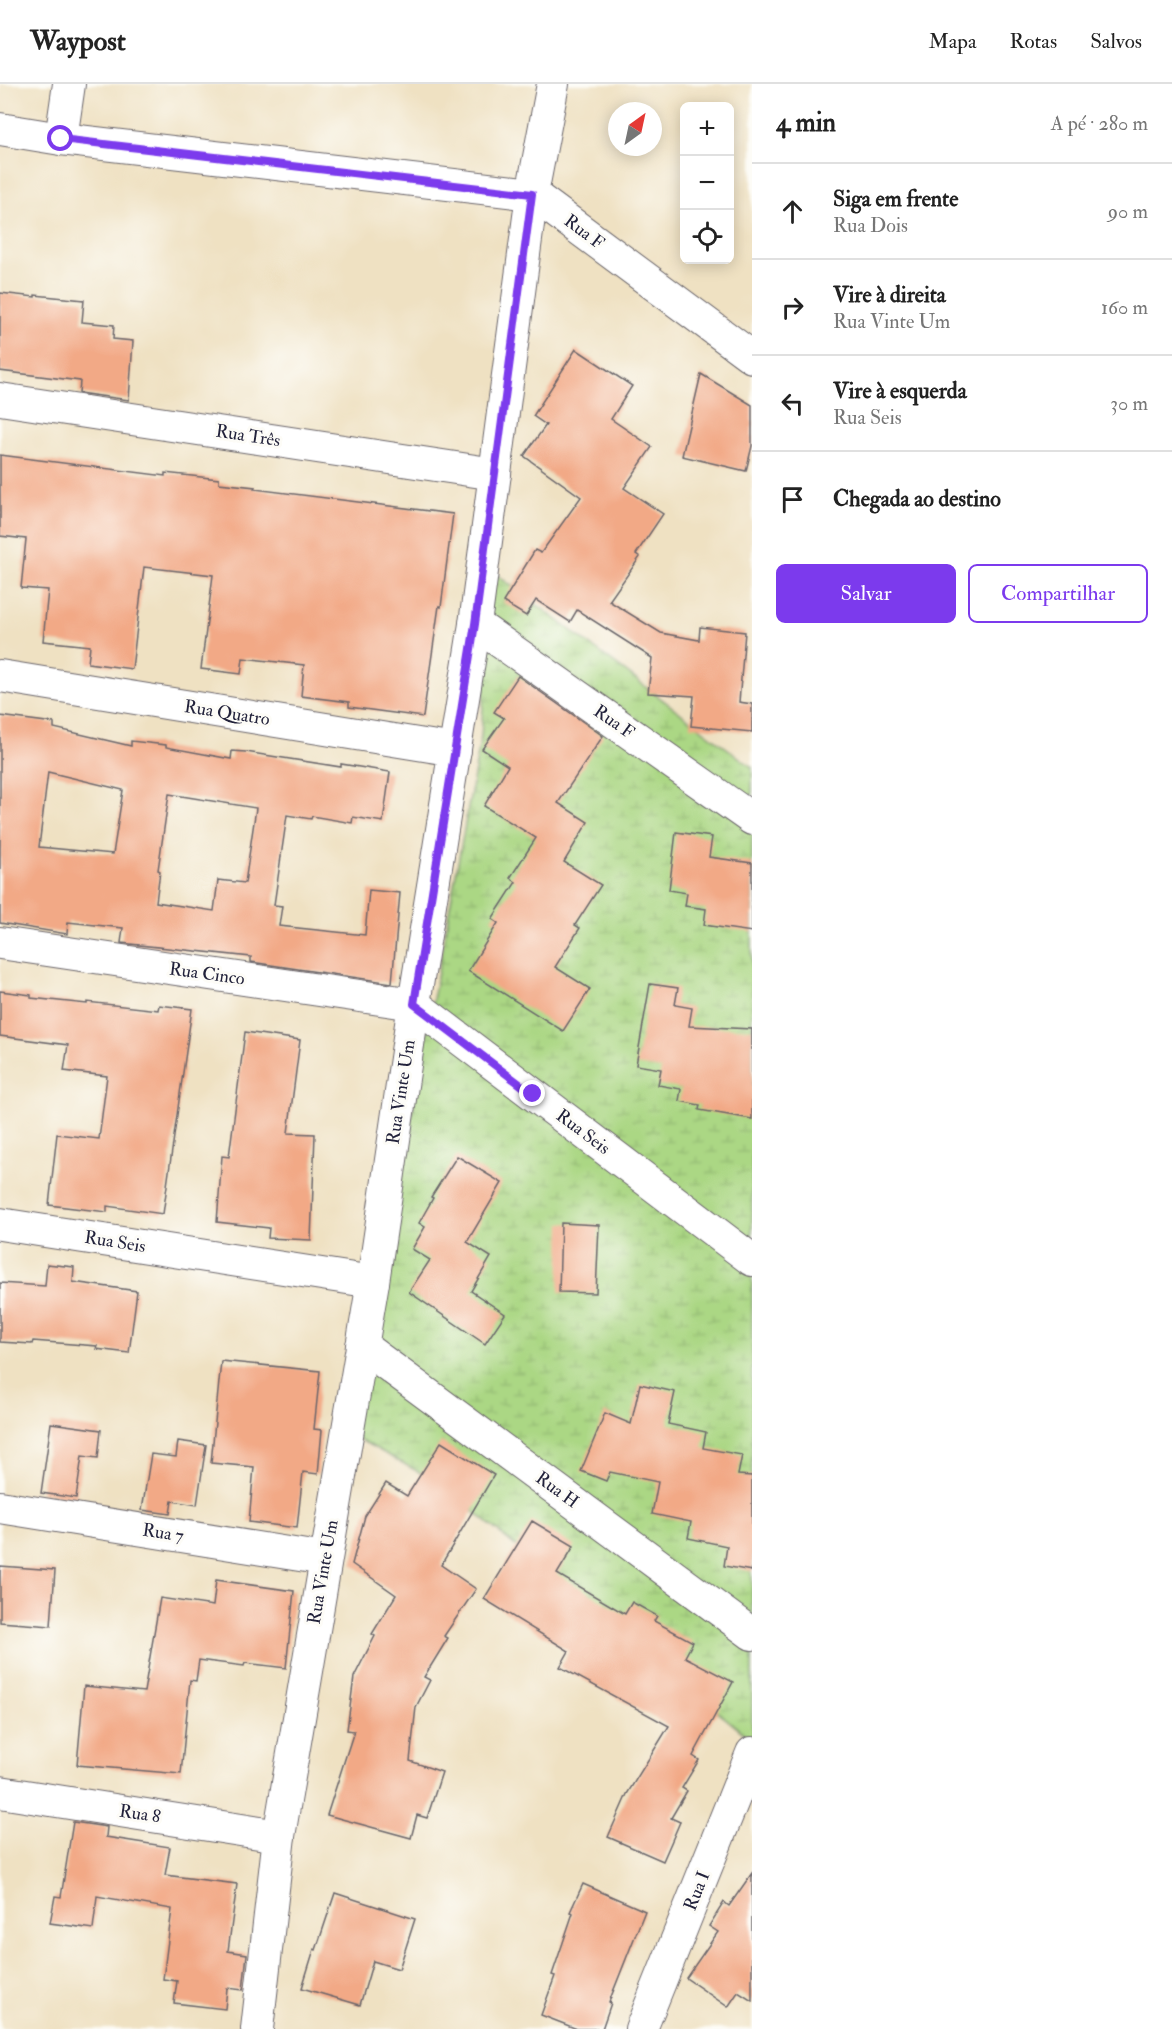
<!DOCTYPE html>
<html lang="pt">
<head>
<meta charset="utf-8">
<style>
	body { margin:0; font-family:"IM FELL Double Pica",serif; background:#f2f2f2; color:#222 }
	.controls { position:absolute; right:18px; top:18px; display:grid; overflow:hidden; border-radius:9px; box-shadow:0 3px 15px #0003 }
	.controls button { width:54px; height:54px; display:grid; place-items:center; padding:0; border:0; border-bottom:2px solid #e0e0e0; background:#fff; color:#222; font:30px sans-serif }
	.compass { position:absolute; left:608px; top:18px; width:54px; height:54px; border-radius:50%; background:#fff; box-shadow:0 3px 15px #0003; rotate:33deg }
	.stop { position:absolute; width:18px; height:18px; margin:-14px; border:4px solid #7c3aed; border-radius:50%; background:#fff }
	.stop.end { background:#7c3aed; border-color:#fff; box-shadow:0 2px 6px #0008 }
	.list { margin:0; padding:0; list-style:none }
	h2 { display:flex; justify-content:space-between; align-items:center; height:78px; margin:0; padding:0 24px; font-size:26px }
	h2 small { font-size:20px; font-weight:400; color:#767676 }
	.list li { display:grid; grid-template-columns:39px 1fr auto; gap:18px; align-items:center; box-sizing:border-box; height:96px; padding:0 24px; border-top:2px solid #e0e0e0 }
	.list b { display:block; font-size:22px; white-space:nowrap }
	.list p { margin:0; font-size:20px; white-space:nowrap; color:#767676 }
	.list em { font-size:20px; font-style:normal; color:#767676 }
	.actions { display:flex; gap:12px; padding:18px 24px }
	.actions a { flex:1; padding:14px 0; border:2px solid #7c3aed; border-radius:9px; text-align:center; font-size:21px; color:#7c3aed }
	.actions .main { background:#7c3aed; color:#fff }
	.icon { flex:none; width:33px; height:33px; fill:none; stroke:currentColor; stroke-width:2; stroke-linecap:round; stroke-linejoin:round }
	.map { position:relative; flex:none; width:752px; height:1945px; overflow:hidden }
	header { display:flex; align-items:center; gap:36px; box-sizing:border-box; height:84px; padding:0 30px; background:#fff; border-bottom:2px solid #e0e0e0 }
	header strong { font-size:28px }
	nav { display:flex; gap:33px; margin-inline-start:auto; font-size:21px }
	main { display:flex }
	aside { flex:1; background:#fff }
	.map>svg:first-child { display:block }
	.wetland { fill:url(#wetland-marsh); stroke:#667c60; stroke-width:1.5 }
	.building { fill:#f2a986; fill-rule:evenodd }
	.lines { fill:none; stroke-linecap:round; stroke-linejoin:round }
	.street-casing { stroke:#6a656a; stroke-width:34 }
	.street { stroke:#fff; stroke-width:32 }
	.route { stroke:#7c3aed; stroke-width:8 }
	.labels { text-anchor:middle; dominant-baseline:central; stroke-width:6; stroke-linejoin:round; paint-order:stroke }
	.street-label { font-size:18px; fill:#22223b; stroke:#fdfcf7 }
</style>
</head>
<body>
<header>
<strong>Waypost</strong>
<nav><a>Mapa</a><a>Rotas</a><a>Salvos</a></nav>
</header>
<main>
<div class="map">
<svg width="752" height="1945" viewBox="0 0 752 1945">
	<defs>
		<pattern id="wetland-marsh" width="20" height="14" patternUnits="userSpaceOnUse" patternTransform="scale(1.5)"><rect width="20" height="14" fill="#abd784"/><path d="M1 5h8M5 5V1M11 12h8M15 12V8" fill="none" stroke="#93b873"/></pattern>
	</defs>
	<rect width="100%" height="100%" fill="#fdfcf7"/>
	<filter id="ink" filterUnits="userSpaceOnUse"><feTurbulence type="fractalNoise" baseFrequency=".0167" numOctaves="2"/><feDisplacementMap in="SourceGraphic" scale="12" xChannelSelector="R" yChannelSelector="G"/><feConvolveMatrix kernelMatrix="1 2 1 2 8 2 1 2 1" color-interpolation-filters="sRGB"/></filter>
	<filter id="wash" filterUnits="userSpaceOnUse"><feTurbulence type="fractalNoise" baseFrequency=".008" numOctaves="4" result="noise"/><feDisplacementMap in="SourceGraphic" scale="24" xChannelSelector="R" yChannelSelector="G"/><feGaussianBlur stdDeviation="1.35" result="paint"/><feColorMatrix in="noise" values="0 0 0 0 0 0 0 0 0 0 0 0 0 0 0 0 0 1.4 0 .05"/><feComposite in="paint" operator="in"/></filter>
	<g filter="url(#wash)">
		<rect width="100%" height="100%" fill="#efe1c2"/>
		<polygon class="wetland" points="492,487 752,683 752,1656 439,1399 353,1352 481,653"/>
		<g id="blocks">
			<g class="building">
				<polygon points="0,209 35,213 35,211 84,216 82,238 114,241 113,255 133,257 129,316 79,309 80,297 0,287"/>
				<polygon points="576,265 632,302 611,335 652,363 624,404 663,430 636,470 640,473 609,517 661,549 699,556 700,543 745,548 739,618 752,620 752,648 691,642 694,612 648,609 652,574 577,526 570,538 536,516 526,532 503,518 535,466 541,469 581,413 524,372 546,341 533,332"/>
				<polygon points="701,290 752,321 752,362 746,387 682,372"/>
				<polygon points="0,371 165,392 165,389 219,395 219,399 255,403 254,405 453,430 441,523 439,522 423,633 349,623 349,618 301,612 304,581 243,574 241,590 201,585 213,491 144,483 132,585 88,579 90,562 43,557 48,506 21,504 26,455 0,452"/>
				<polygon points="518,592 603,652 558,719 588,738 564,778 601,801 575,841 580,844 555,883 590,905 563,947 468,887 498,839 492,835 516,798 510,794 536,754 484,722 508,682 482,665 504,634 494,628"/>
				<path d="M0,632L54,639V644L131,662V657L166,661V663L231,675L232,667L246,668L341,683V680L390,688L383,738L353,733L352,739L312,732L311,735L287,731L274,821L282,822L279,842L365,851L369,806L400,809L392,899L251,878V873L121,859L123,844L68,838L67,850L0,839ZM48,688L123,706L113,770L39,763ZM169,710L256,724L245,799L218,796L214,827L156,818L160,787L158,786Z"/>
				<polygon points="676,748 712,753 709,773 752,779 752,848 704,841 706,825 685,822 687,809 669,806"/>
				<polygon points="650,900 678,904 675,921 692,924 689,942 752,945 752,1035 699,1026 700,1021 679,1017 681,1005 658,1001 661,985 636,981"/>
				<polygon points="0,907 31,911 31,914 87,920 87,918 158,926 159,921 192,925 163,1130 107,1122 107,1128 49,1121 57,1050 99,1055 107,992 64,987 68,961 0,952"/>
				<polygon points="245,948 300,956 288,1049 315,1050 311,1156 268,1154 269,1144 217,1138 222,1072 229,1073"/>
				<polygon points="457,1072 502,1099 467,1158 491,1173 471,1207 505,1230 485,1260 409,1208 430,1176 412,1165 425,1143 419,1139 433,1114 431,1113"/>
				<polygon points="561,1139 599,1141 596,1209 559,1208"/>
				<polygon points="47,1180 74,1183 73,1198 137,1207 129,1269 96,1265 97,1262 33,1257 32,1260 0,1258 0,1199 45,1202"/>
				<polygon points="221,1277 320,1287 314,1345 322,1346 318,1390 303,1388 297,1444 249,1438 254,1383 211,1379"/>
				<polygon points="640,1300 675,1308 668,1340 706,1348 703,1364 742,1371 738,1391 752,1392 752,1487 724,1482 727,1462 688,1454 691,1438 652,1430 658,1398 610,1388 606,1397 581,1387 605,1329 631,1340"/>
				<polygon points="51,1339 101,1346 98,1374 82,1372 76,1414 41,1409"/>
				<polygon points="178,1357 206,1361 197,1421 172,1417 170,1430 142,1426 151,1370 176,1373"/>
				<polygon points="441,1358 494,1391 441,1481 476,1505 444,1552 448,1554 424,1593 430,1596 416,1623 410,1677 442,1688 427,1734 417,1731 411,1754 327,1731 354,1647 347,1646 354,1593 375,1552 372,1550 396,1511 352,1480 365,1432 386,1399 407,1412"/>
				<polygon points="532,1437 574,1462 557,1490 625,1530 632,1518 657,1532 654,1537 693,1558 685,1573 733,1598 693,1672 699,1676 682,1704 687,1707 671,1734 680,1738 663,1777 608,1753 627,1710 669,1642 560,1583 569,1567 484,1515"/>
				<polygon points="0,1482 55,1486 51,1542 0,1538"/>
				<polygon points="216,1496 294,1507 286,1584 245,1579 244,1582 199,1576 196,1597 190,1596 181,1690 77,1681 84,1602 144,1608 160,1514 213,1522"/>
				<polygon points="73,1738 107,1743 106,1753 170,1763 165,1791 237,1800 228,1867 247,1870 243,1906 227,1904 225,1925 174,1919 177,1897 163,1895 172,1825 97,1812 93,1845 50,1839 55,1812 61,1813"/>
				<polygon points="752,1789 752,1917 738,1908 728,1923 686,1894 718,1848 709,1842 724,1818 729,1822"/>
				<polygon points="583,1800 645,1827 609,1918 611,1919 602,1945 577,1945 541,1931 555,1892 552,1891 573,1829 570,1828"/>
				<polygon points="335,1809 415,1835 399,1885 373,1877 360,1921 302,1904 314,1865 316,1866"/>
			</g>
		</g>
	</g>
	<g filter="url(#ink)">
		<use href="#blocks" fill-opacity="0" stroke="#6a656a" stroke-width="1.5"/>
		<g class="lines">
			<g class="street-casing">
				<g id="street">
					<polyline points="0,45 61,55 532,110 752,273"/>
					<polyline points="61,55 69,0"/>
					<polyline points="0,315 495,390"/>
					<polyline points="475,540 752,735"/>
					<polyline points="0,592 455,666"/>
					<polyline points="0,859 414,920 752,1176"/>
					<polyline points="0,1140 373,1198"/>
					<polyline points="362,1262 752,1550"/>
					<polyline points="0,1423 325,1475"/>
					<polyline points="0,1708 279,1752"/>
					<polyline points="257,1945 279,1752 373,1198 414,920 475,540 532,110 553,0"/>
					<polyline points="641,1945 752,1669"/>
				</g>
			</g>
			<use href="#street" class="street"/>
		</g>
	</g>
	<g class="lines" filter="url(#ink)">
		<polyline class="route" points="61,55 532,110 475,540 414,920 533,1010"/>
	</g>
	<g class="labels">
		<g class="street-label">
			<text transform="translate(584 148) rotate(37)">Rua F</text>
			<text transform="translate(248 352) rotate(9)">Rua Três</text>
			<text transform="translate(227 629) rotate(9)">Rua Quatro</text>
			<text transform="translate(614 638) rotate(35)">Rua F</text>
			<text transform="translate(207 890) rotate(8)">Rua Cinco</text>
			<text transform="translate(401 1008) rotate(-81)">Rua Vinte Um</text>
			<text transform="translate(583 1048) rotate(37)">Rua Seis</text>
			<text transform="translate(115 1158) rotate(9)">Rua Seis</text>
			<text transform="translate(557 1406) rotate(36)">Rua H</text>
			<text transform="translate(163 1449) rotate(9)">Rua 7</text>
			<text transform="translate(323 1488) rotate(-80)">Rua Vinte Um</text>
			<text transform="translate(140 1730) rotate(9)">Rua 8</text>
			<text transform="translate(697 1807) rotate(-68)">Rua I</text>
		</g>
	</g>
</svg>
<div class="controls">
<button>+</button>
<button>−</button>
<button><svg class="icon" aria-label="locate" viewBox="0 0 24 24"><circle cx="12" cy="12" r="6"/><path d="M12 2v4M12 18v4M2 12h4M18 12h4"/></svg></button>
</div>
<svg class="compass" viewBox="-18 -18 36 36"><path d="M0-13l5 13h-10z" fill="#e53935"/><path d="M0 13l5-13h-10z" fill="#767676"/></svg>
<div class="stop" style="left:61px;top:55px"></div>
<div class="stop end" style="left:533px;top:1010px"></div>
</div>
<aside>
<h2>4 min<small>A pé · 280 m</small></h2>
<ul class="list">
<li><svg class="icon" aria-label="ahead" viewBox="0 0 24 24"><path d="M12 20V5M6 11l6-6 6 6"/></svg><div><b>Siga em frente</b><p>Rua Dois</p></div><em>90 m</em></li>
<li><svg class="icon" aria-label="right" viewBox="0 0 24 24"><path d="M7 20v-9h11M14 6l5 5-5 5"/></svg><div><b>Vire à direita</b><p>Rua Vinte Um</p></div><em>160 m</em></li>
<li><svg class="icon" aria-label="left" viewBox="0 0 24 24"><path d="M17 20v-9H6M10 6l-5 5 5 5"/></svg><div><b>Vire à esquerda</b><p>Rua Seis</p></div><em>30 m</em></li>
<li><svg class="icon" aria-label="arrive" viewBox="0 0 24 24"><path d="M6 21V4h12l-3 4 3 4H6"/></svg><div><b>Chegada ao destino</b></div></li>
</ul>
<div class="actions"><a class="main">Salvar</a><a>Compartilhar</a></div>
</aside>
</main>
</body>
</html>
